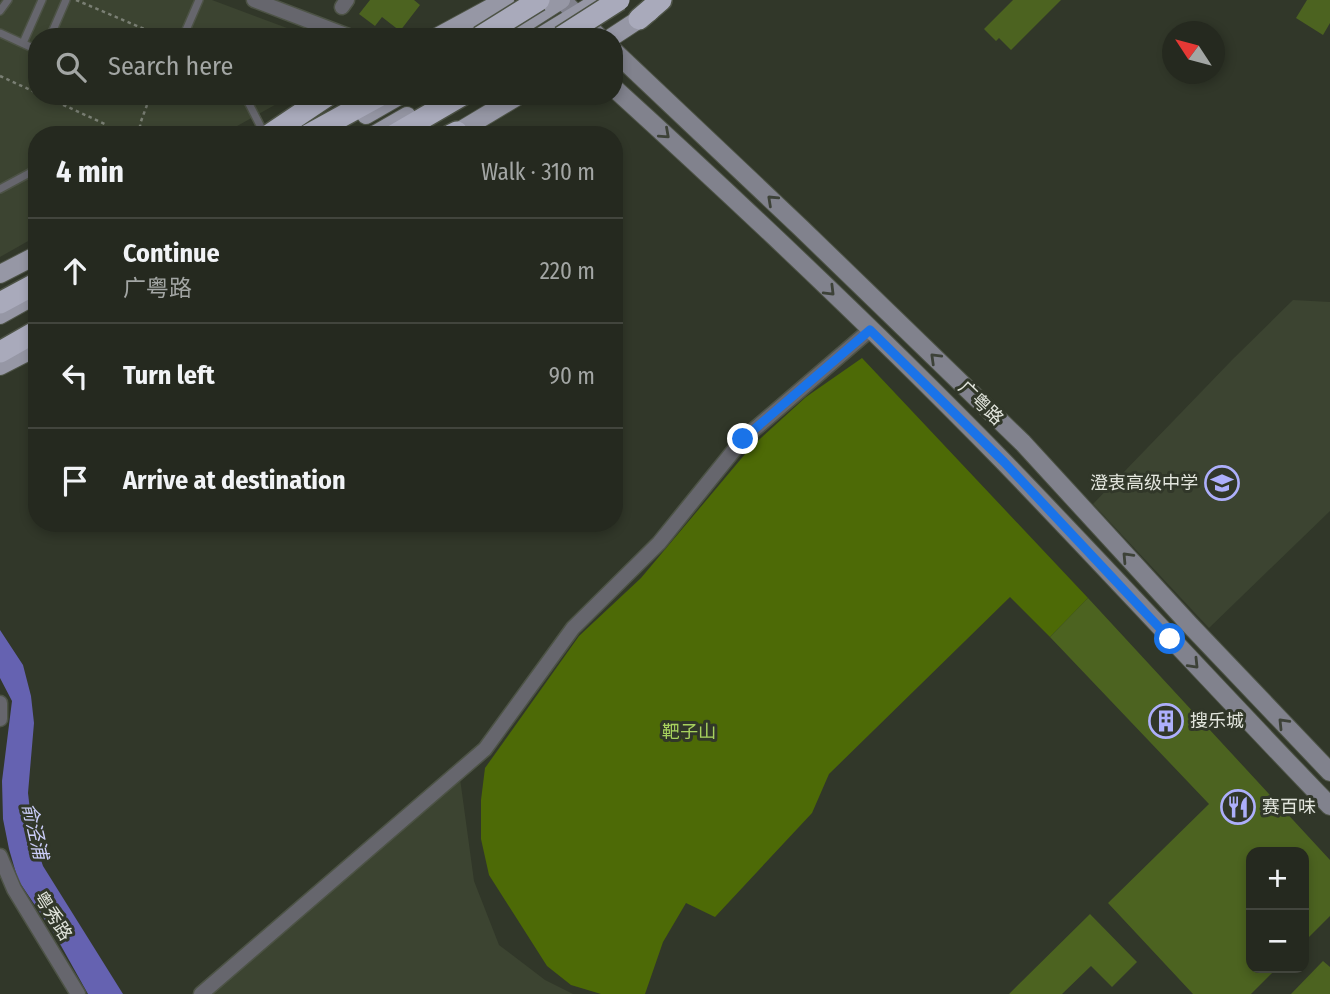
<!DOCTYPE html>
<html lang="en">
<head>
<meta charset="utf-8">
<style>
	body { margin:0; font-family:"Fira Sans Condensed","Noto Sans SC",sans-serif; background:#2d3128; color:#f1f3f6 }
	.controls { position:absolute; right:21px; bottom:21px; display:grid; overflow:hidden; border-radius:14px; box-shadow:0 4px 10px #0003 }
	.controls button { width:63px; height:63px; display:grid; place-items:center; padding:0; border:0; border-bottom:2px solid #42453d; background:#25291f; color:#f1f3f6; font:35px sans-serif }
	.compass { position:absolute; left:1162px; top:21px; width:63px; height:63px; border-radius:50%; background:#25291f; box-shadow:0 4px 10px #0003; rotate:306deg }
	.stop { position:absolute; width:21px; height:21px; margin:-16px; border:5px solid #1a73e8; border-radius:50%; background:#fff }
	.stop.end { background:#1a73e8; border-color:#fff; box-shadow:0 2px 7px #0008 }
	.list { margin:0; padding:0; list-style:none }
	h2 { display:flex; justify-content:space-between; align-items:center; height:91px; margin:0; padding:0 28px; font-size:30px }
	h2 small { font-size:23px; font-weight:400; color:#a3a6a4 }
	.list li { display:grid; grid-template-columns:46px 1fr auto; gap:21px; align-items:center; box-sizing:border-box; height:105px; padding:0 28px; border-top:2px solid #42453d }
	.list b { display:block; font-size:26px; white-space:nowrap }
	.list p { margin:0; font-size:23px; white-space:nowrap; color:#a3a6a4 }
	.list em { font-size:23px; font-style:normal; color:#a3a6a4 }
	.icon { flex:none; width:38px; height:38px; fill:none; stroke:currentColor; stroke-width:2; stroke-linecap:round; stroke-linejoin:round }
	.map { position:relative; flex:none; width:1330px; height:994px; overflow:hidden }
	.search { position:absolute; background:#25291f; box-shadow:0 4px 10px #0003; left:28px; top:28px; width:595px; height:77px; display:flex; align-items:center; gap:18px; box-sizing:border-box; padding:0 24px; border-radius:28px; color:#a3a6a4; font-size:26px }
	.panel { position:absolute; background:#25291f; box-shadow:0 4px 10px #0003; left:28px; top:126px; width:595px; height:406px; border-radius:28px }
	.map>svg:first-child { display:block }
	.built { fill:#3c4431 }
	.forest { fill:#4d6a06 }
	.water { fill:#6562b1 }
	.building { fill:#4c6320 }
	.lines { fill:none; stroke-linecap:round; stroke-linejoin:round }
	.lane-casing { stroke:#4d5346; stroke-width:10 }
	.street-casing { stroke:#4d5346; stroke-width:17 }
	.secondary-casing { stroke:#4d5346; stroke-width:20 }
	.primary-casing { stroke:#4d5346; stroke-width:20 }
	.highway-casing { stroke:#4d5346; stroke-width:24 }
	.path { stroke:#7a7f74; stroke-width:2.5; stroke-dasharray:3.5 3.5; stroke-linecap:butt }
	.lane { stroke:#66666d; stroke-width:7 }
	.street { stroke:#66666d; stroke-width:14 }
	.secondary { stroke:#81828d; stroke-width:18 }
	.primary { stroke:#9697a5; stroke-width:18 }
	.highway { stroke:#a9aabb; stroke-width:21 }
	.highway-bridge-casing { stroke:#4d5346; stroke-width:24; stroke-linecap:butt }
	.highway-bridge { stroke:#a9aabb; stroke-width:21 }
	.oneway { stroke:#3d4238 }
	.route { stroke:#1a73e8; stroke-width:9 }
	.labels { text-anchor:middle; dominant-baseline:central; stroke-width:6; stroke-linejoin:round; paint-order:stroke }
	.street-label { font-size:18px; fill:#e2e5dd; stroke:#313729 }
	.poi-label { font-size:18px; fill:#e2e5dd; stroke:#313729; text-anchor:start }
	.park-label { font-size:18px; fill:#a7d15e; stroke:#313729 }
	.water-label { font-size:19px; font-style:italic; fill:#cbcdf9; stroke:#313729 }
</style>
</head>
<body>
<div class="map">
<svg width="1330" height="994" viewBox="0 0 1330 994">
	<rect width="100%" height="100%" fill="#313729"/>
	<g class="built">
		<polygon points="0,0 212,0 311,37 37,37 37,96 291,96 221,135 37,135 37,236 0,257"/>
		<polygon points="1293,300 1330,302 1330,511 1209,628 1093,504 1233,359"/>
		<polygon points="459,771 474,881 499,945 545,980 573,994 201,994"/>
	</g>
	<polygon class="forest" points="862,358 1088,598 1050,637 1010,597 829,774 812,813 715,917 686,903 663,942 645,994 601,994 571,985 547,966 489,875 481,839 481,800 485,768 579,636 641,578 751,447 806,397"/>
	<polygon class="water" points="0,630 23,665 31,696 34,723 28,793 33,836 43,866 123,994 88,994 55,935 18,880 9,849 3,819 2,781 12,701 0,678"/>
	<g class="building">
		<polygon points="370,0 414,0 420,5 400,31 382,17 375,26 359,14"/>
		<polygon points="1013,0 1061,0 1011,50 999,38 996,41 984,29"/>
		<polygon points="1307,0 1330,0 1330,23 1323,35 1296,18"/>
		<polygon points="1088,598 1330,860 1330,916 1304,942 1304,852 1251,852 1251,968 1277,968 1251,994 1193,994 1108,903 1209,804 1050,637"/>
		<polygon points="1090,914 1137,962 1112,987 1091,966 1062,994 1009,994"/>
		<polygon points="1323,961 1330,967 1330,994 1291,994"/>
	</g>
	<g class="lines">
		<g class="lane-casing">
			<g id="lane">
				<polyline points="0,11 8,0"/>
				<polyline points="0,33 37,50"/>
				<polyline points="50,37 66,0"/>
				<polyline points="183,37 199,0"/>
				<polyline points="23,43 42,0"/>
				<polyline points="141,96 159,96"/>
				<polyline points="245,96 263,131"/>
				<polyline points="98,135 106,135"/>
				<polyline points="0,189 37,169"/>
			</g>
		</g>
		<g class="street-casing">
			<g id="street">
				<polyline points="254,0 351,37"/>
				<polyline points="342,7 347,0"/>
				<polyline points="0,703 0,719"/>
				<polyline points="0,856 14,889 78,994"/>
				<polyline points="201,994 485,749 573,628 659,543 743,439 870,330"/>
			</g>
		</g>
		<g class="secondary-casing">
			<g id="secondary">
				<polyline points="562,0 599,37"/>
				<polyline points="614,51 801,228 1023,443 1189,624 1330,772"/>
				<path d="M614,88C747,209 878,333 1003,461C1113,575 1220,692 1330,806"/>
			</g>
		</g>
		<g class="primary-casing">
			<g id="primary">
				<polyline points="437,37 505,0"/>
				<polyline points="503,37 561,0"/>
				<polyline points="540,37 594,4"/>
				<polyline points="612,37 650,12"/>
				<polyline points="366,115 399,96"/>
				<polyline points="374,135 407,116"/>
				<polyline points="453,135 518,96"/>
				<polyline points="0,274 37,255"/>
				<polyline points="0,315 25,301"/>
				<polyline points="0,366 37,347"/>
			</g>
		</g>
		<g class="highway-casing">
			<g id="highway">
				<polyline points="639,19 661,0"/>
				<polyline points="269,135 327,96"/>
				<polyline points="308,135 379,96"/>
				<polyline points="394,135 461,96"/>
				<polyline points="451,135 457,132"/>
				<polyline points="0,303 37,283"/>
				<polyline points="0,352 37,331"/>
			</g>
		</g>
		<g class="path">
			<polyline points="76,0 163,37"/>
			<polyline points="0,76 37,93"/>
			<polyline points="44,96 107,125"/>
			<polyline points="114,128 129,135"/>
			<polyline points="141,135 140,124 147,105"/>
		</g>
		<use href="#lane" class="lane"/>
		<use href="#street" class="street"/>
		<use href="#secondary" class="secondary"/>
		<use href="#primary" class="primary"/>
		<use href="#highway" class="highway"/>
		<g class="highway-bridge-casing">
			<g id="highway-bridge">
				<polyline points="480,37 539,0"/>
				<polyline points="561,37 619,0"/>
			</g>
		</g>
		<use href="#highway-bridge" class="highway-bridge"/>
	</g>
	<defs><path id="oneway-chevron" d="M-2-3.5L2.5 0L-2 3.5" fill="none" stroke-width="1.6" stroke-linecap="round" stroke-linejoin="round" transform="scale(1.75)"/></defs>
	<g class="oneway">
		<use href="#oneway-chevron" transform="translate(665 134) rotate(42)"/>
		<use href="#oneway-chevron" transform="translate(772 200) rotate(-137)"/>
		<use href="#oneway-chevron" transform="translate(830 291) rotate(45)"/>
		<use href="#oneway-chevron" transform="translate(935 358) rotate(-136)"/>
		<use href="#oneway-chevron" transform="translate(1127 557) rotate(-133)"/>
		<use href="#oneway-chevron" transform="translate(1194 664) rotate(46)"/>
		<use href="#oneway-chevron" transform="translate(1283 723) rotate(-134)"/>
	</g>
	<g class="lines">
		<polyline class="route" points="743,439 870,330 1004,462 1170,639"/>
	</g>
	<defs>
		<g id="school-ring" transform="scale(1.75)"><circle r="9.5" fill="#313729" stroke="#adaffb" stroke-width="1.5"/><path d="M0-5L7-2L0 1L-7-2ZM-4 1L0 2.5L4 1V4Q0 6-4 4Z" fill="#adaffb"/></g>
		<g id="building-ring" transform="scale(1.75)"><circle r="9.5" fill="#313729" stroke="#adaffb" stroke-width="1.5"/><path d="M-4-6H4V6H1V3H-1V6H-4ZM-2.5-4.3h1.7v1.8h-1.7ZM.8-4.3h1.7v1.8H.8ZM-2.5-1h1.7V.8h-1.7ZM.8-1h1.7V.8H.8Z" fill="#adaffb"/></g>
		<g id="restaurant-ring" transform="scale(1.75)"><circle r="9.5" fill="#313729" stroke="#adaffb" stroke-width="1.5"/><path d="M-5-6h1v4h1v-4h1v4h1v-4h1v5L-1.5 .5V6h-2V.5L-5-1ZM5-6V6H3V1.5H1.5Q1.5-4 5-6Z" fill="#adaffb"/></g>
	</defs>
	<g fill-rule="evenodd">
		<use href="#school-ring" x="1222" y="483"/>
		<use href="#building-ring" x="1166" y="721"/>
		<use href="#restaurant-ring" x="1238" y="807"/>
	</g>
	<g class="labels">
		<g class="street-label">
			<text transform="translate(981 403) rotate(44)">广粤路</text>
			<text transform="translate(53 916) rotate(58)">粤秀路</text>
		</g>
		<g class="poi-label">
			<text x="1198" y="483" text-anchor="end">澄衷高级中学</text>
			<text x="1190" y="721">搜乐城</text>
			<text x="1262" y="807">赛百味</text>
		</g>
		<g class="park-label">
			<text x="689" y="732">靶子山</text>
		</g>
		<g class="water-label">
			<text transform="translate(35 831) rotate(77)">俞泾浦</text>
		</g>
	</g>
</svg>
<div class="controls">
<button>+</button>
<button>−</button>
</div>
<svg class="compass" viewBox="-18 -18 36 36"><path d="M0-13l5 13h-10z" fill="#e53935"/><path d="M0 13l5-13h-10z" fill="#a3a6a4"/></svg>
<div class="stop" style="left:1170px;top:639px"></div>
<div class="stop end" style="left:743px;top:439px"></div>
<div class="search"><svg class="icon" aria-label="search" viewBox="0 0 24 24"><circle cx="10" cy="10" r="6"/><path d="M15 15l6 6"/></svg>Search here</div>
<section class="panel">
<h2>4 min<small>Walk · 310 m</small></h2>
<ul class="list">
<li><svg class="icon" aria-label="ahead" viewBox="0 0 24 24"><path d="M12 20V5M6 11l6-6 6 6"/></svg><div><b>Continue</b><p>广粤路</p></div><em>220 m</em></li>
<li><svg class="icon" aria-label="left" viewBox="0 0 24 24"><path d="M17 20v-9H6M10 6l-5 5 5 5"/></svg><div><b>Turn left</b></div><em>90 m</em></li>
<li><svg class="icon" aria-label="arrive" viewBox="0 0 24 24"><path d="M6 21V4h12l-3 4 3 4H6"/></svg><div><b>Arrive at destination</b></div></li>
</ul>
</section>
</div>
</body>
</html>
